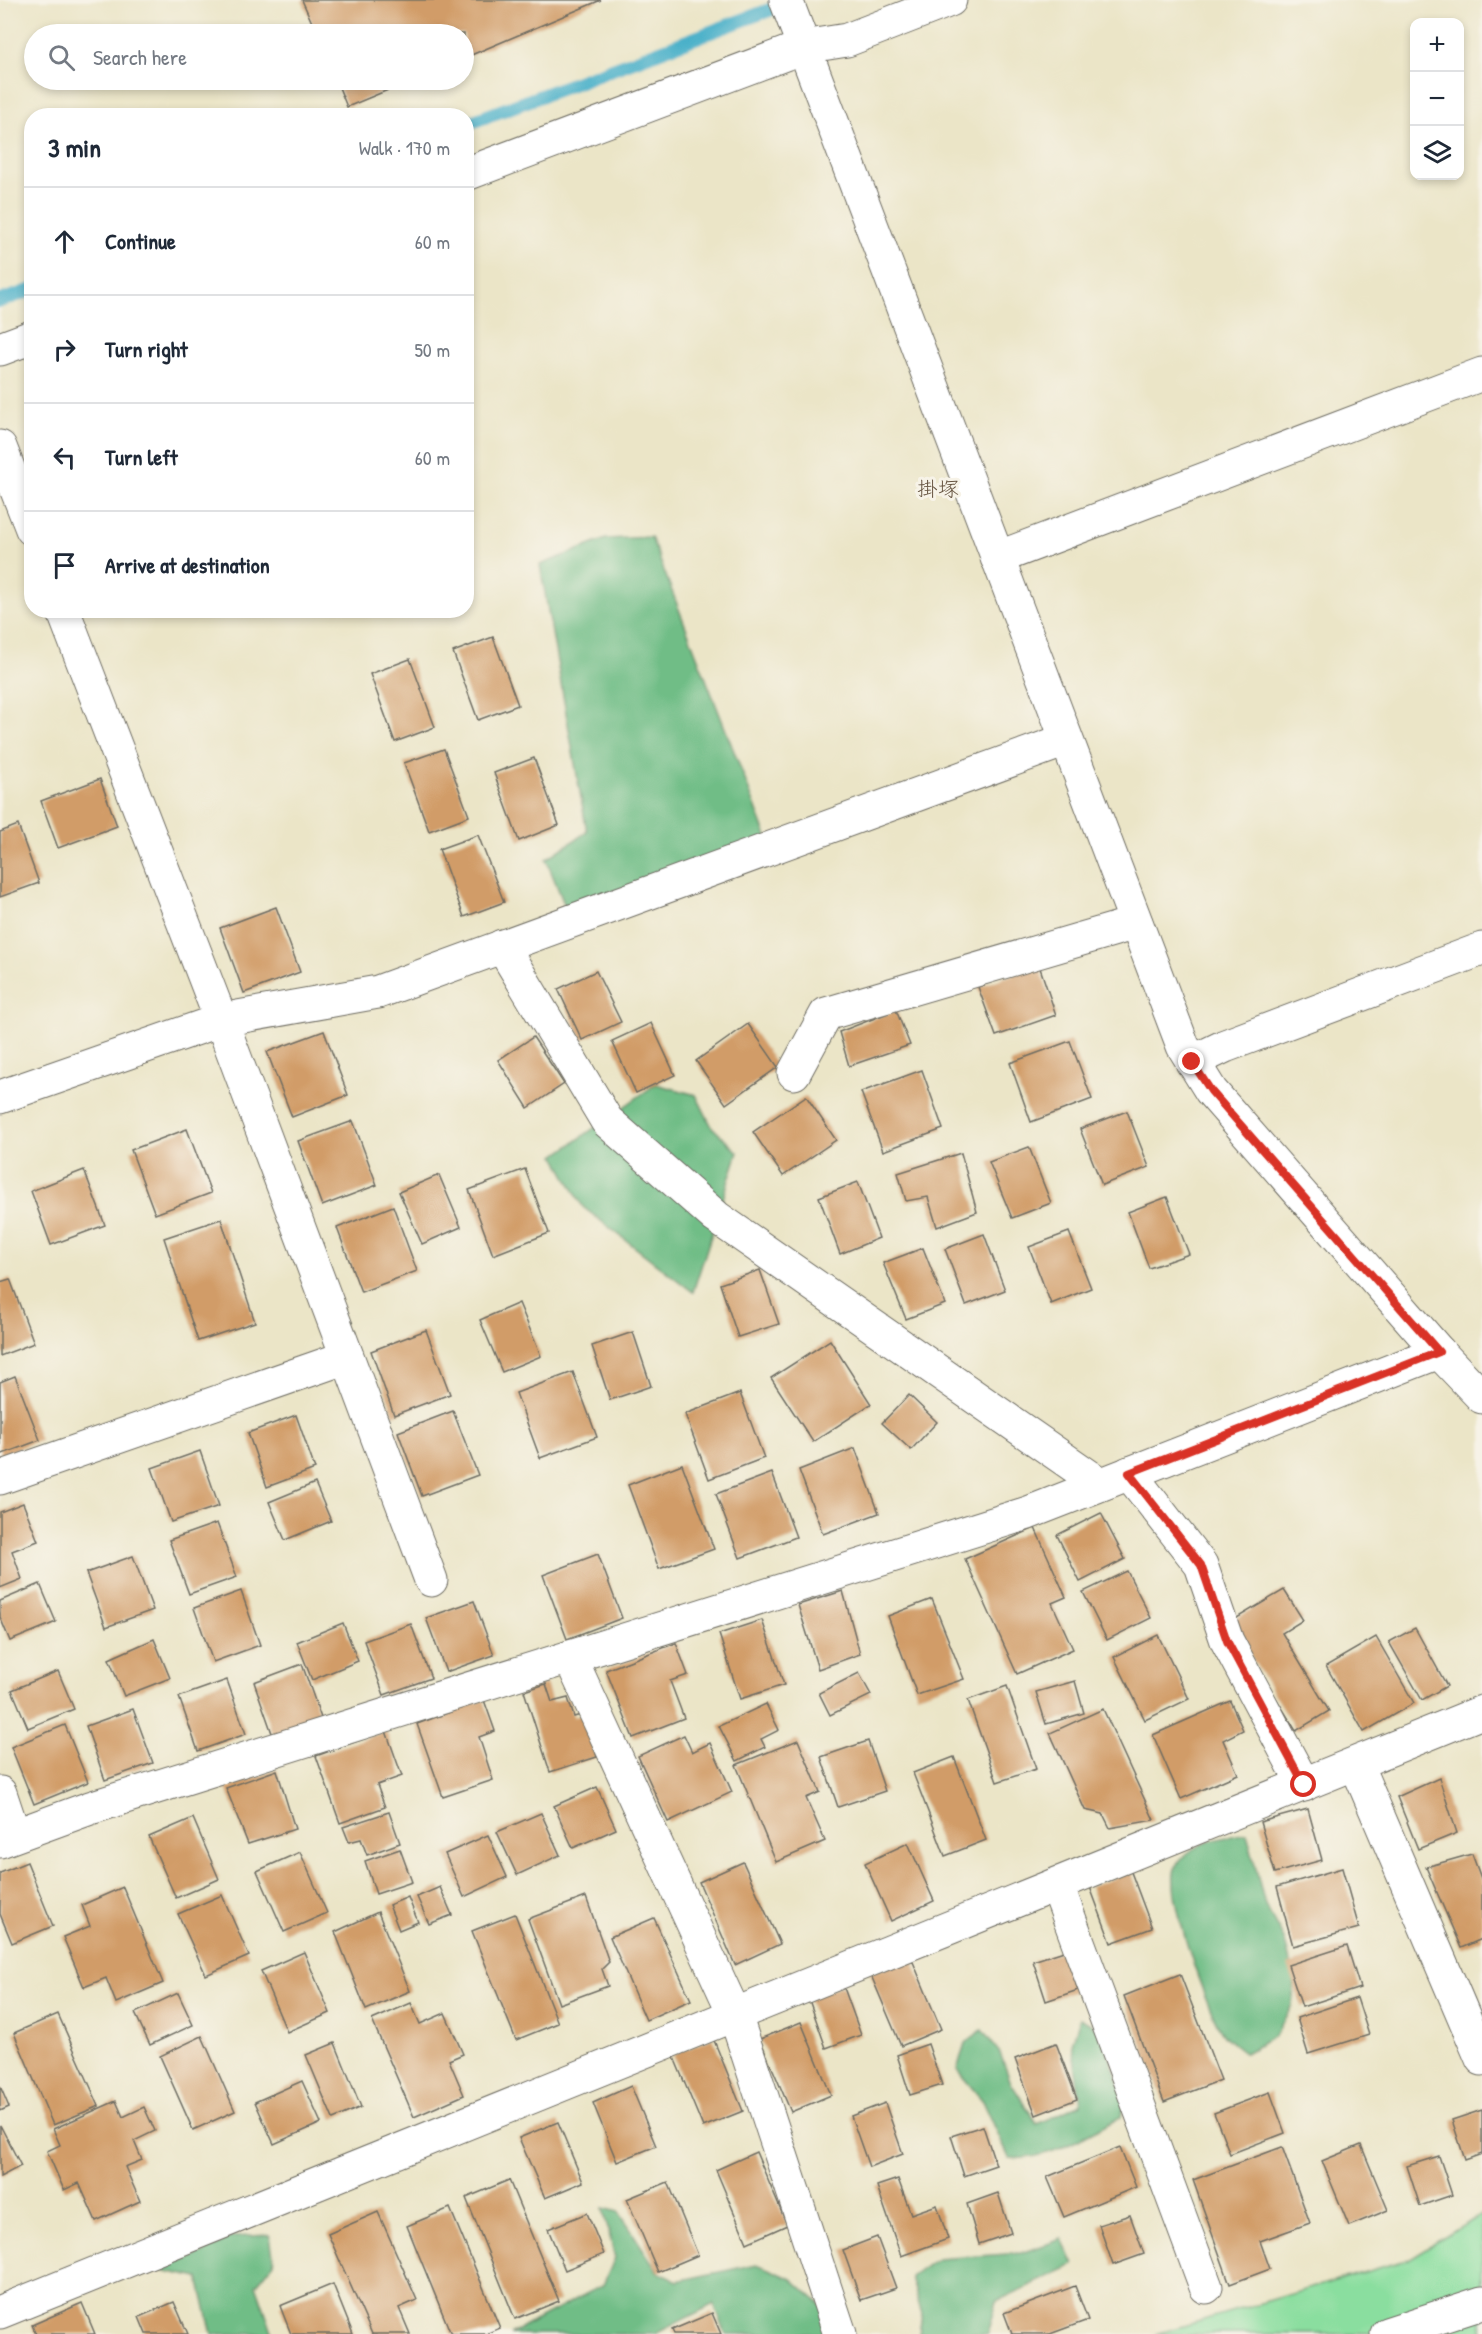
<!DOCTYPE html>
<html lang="en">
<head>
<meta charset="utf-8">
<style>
	body { margin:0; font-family:"Patrick Hand","Klee One",sans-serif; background:#f6f6f7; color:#1f2937 }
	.controls { position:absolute; right:18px; top:18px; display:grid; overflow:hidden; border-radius:12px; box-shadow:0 3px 9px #0003 }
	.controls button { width:54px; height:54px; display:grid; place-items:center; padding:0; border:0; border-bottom:2px solid #e0e1e3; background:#fff; color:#1f2937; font:30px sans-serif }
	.stop { position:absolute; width:18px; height:18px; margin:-14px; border:4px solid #d93025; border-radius:50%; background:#fff }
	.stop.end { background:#d93025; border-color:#fff; box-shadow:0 2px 6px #0008 }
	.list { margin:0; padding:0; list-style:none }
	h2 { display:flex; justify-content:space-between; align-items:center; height:78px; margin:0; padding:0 24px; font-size:26px }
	h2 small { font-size:20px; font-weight:400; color:#747a83 }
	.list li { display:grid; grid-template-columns:39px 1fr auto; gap:18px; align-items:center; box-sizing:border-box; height:108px; padding:0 24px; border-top:2px solid #e0e1e3 }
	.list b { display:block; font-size:22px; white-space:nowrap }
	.list em { font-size:20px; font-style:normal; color:#747a83 }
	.icon { flex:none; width:33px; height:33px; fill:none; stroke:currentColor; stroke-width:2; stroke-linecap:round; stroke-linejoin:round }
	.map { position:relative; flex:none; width:1482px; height:2334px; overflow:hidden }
	.search { position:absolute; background:#fff; box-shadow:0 3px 9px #0003; left:24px; top:24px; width:450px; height:66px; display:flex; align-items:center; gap:15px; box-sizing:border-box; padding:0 21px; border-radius:33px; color:#747a83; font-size:22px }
	.panel { position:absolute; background:#fff; box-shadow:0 3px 9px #0003; left:24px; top:108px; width:450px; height:510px; border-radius:24px }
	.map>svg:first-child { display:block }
	.green { fill:#8ade9f; stroke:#5a8465; stroke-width:1.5 }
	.forest { fill:#6fbd86; stroke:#4d7458; stroke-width:1.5 }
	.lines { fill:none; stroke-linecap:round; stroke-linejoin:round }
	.stream { stroke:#4ab0c9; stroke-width:14 }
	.building { fill:#d19c68 }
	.street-casing { stroke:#6e6c62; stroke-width:35 }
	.secondary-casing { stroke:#6e6c62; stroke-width:35 }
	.street { stroke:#fff; stroke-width:33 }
	.secondary { stroke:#fff; stroke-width:33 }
	.route { stroke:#d93025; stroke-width:8 }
	.labels { text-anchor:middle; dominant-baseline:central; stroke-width:6; stroke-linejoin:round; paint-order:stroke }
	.quarter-label { font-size:21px; fill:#655340; stroke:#f7f3e8 }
</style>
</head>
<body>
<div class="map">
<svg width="1482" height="2334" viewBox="0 0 1482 2334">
	<rect width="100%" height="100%" fill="#f7f3e8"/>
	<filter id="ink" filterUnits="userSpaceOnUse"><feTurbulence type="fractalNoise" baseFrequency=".0167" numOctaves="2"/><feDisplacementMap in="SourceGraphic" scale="12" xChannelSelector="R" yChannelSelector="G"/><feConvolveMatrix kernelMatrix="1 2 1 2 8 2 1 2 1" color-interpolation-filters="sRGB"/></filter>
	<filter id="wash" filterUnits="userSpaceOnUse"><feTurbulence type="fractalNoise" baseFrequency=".008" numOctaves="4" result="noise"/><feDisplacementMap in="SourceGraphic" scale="24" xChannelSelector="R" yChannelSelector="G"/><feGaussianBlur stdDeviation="1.35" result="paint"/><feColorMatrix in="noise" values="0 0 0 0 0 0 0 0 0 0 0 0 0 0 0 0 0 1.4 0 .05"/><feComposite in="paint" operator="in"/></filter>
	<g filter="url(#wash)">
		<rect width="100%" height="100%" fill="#ebe5c7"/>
		<polygon class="green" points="1482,2214 1482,2334 1156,2334 1409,2259"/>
		<g class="forest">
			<polygon points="651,537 771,847 571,921 546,859 587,832 540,565 606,539"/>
			<polygon points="656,1084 696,1095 712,1127 738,1152 693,1292 583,1207 555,1156"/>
			<path d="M1247,1833L1265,1905L1284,1939L1295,1978L1292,2005L1275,2036L1245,2053C1238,2047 1230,2042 1224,2035C1208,2015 1163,1887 1176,1867C1192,1840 1220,1839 1247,1833Z"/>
			<path d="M1080,2018L1099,2029L1125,2098L1121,2117C1088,2134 1048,2162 1009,2158L983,2101L957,2070L965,2043L982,2030L1000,2053L1011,2083L1037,2124L1081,2104L1072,2044Z"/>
			<polygon points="603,2208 619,2212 658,2272 677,2281 757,2264 792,2279 834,2316 833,2334 726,2334 714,2304 655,2334 510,2334 603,2285 615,2258"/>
			<polygon points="270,2235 274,2263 256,2285 273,2334 212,2334 199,2278 123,2262 172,2265 203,2253 232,2237"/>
			<polygon points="1062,2239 1074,2265 997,2301 988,2334 919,2334 922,2314 911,2277 936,2259 1021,2253"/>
		</g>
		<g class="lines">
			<g class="stream">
				<polyline points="466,124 788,3"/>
				<polyline points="0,301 32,290"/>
			</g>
		</g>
		<g id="blocks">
			<g class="building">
				<polygon points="302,0 601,0 464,58 464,34 317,34"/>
				<polygon points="336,80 412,80 347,107"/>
				<polygon points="493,637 518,705 478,720 453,652"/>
				<polygon points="410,659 435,727 395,742 370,674"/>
				<polygon points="444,749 469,816 429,831 404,763"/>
				<polygon points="534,758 559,825 519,841 494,773"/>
				<polygon points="100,779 117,826 58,848 41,801"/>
				<polygon points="18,825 39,883 0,897 0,832"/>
				<polygon points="478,835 504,902 464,917 439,849"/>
				<polygon points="276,907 300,972 244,993 220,928"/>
				<polygon points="1039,965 1056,1015 996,1036 978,987"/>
				<polygon points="596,971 621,1022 582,1040 558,989"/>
				<polygon points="896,1010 910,1045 849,1066 839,1032"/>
				<polygon points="651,1023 675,1075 636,1093 612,1041"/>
				<polygon points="748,1024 778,1067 726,1104 696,1061"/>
				<polygon points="324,1031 348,1095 292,1117 267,1052"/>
				<polygon points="533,1037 564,1084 528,1108 498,1060"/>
				<polygon points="1070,1041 1092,1099 1031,1122 1010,1063"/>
				<polygon points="922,1070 943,1129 883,1151 861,1092"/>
				<polygon points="806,1096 836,1140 783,1176 753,1132"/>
				<polygon points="1127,1111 1149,1167 1102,1185 1080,1129"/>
				<polygon points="353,1121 377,1185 322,1206 298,1141"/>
				<polygon points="187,1129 211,1193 155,1214 131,1150"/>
				<polygon points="1029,1147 1051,1203 1012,1218 989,1162"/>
				<polygon points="961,1153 977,1212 937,1227 928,1197 906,1201 898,1173"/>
				<polygon points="525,1169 549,1233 493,1255 469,1190"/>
				<polygon points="84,1170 105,1225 51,1245 31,1191"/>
				<polygon points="439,1175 461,1227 422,1244 399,1192"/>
				<polygon points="858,1182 879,1238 840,1254 819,1197"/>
				<polygon points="1167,1197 1189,1254 1149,1268 1128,1212"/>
				<polygon points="393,1206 417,1271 361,1292 337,1228"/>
				<polygon points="221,1219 255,1322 198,1341 164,1238"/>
				<polygon points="1069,1232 1091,1288 1051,1304 1029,1247"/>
				<polygon points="984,1234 1005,1290 966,1305 945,1249"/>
				<polygon points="923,1248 945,1304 906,1319 883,1263"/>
				<polygon points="760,1270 779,1324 738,1337 720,1284"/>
				<polygon points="10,1279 34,1343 0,1356 0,1282"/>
				<polygon points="519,1303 541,1356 502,1372 480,1320"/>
				<polygon points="426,1330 450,1394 394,1415 371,1351"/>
				<polygon points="633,1332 651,1386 610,1400 592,1346"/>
				<polygon points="830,1340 871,1404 813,1442 771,1378"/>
				<polygon points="573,1372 597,1437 540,1458 516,1393"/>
				<polygon points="15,1376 40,1440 0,1455 0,1382"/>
				<polygon points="740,1393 764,1458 709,1479 685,1414"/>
				<polygon points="909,1395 937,1422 911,1450 882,1423"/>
				<polygon points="453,1411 478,1475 422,1496 398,1432"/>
				<polygon points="296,1415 315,1469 267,1487 248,1433"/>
				<polygon points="855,1448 879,1513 823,1534 799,1470"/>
				<polygon points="200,1451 219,1506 171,1522 152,1468"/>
				<polygon points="682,1464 714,1549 659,1569 628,1485"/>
				<polygon points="772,1473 796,1537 740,1558 716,1494"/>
				<polygon points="315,1483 331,1521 285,1540 269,1502"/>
				<polygon points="23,1503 38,1541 12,1551 22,1579 0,1588 0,1512"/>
				<polygon points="1101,1513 1125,1559 1080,1582 1057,1535"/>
				<polygon points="217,1523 237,1577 189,1594 169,1540"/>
				<polygon points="1035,1528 1066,1597 1052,1603 1073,1649 1017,1674 965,1559"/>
				<polygon points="598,1554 622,1618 567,1639 543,1575"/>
				<polygon points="133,1556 153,1610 106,1627 86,1573"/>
				<polygon points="1127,1571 1151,1618 1107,1640 1083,1592"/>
				<polygon points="40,1584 56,1622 10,1641 0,1617 0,1601"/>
				<polygon points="1284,1590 1303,1620 1282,1633 1329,1711 1296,1731 1230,1622"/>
				<polygon points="241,1591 260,1645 213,1662 194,1608"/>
				<polygon points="843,1591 860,1654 818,1669 798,1605"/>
				<polygon points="932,1599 964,1679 917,1695 888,1616"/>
				<polygon points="474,1601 494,1655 446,1672 426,1618"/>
				<polygon points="762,1620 784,1685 740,1699 719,1634"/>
				<polygon points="343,1623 358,1661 312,1680 297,1642"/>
				<polygon points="411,1624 431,1678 384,1695 364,1641"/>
				<polygon points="1415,1628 1447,1686 1422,1700 1389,1642"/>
				<polygon points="1158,1635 1189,1699 1145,1720 1114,1657"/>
				<polygon points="1376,1637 1414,1703 1364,1732 1326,1666"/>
				<polygon points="154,1639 170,1678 124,1696 109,1659"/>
				<polygon points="676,1643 688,1675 670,1681 684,1718 633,1738 606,1670"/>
				<polygon points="302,1664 321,1718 273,1736 254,1682"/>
				<polygon points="58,1671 74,1709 28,1728 12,1690"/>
				<polygon points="859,1673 871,1695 830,1715 819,1693"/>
				<polygon points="227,1680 246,1734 198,1751 179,1697"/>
				<polygon points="1075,1681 1084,1713 1046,1724 1036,1692"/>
				<polygon points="546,1684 552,1702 568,1698 574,1717 584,1714 597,1757 550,1772 524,1691"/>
				<polygon points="1007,1686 1036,1769 997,1782 968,1700"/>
				<polygon points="484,1700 495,1731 479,1737 493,1780 443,1797 417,1724"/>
				<polygon points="1230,1701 1243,1730 1223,1740 1238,1774 1181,1799 1153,1735"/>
				<polygon points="766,1704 779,1730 761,1739 765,1747 737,1761 719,1726"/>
				<polygon points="133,1709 153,1763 105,1780 86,1726"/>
				<polygon points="1103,1709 1154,1820 1110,1828 1103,1814 1085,1810 1050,1733"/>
				<polygon points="65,1725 88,1782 34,1804 11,1747"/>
				<polygon points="386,1731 402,1776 377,1785 385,1807 340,1823 316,1756"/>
				<polygon points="684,1735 692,1752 710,1743 732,1792 668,1822 638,1756"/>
				<polygon points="798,1740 820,1792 806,1798 825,1841 776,1862 736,1765"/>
				<polygon points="868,1741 885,1791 838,1807 821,1757"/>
				<polygon points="954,1757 986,1840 945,1856 913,1773"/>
				<polygon points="277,1770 295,1829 248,1844 226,1788"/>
				<polygon points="1439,1778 1457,1833 1418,1849 1397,1797"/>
				<polygon points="597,1787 616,1829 573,1848 554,1806"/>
				<polygon points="1308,1809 1322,1860 1275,1873 1260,1822"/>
				<polygon points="389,1812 400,1843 367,1855 361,1839 349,1842 343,1827"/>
				<polygon points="541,1813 560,1855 517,1875 497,1832"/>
				<polygon points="193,1818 219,1879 176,1898 149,1837"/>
				<polygon points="488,1835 507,1877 464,1897 445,1854"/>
				<polygon points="908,1843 934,1901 891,1921 865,1863"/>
				<polygon points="400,1849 412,1882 376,1894 365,1861"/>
				<polygon points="300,1852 327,1913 284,1932 257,1871"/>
				<polygon points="1472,1854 1482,1881 1482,1939 1461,1948 1426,1867"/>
				<polygon points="27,1862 53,1926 12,1943 0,1914 0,1873"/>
				<polygon points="743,1862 780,1944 735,1965 699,1882"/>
				<polygon points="1342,1868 1359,1928 1293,1946 1277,1887"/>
				<polygon points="1131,1872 1152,1928 1111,1943 1090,1887"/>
				<polygon points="123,1887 163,1983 116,2003 106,1978 84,1987 63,1937 90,1926 82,1905"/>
				<polygon points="440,1887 452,1915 429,1924 417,1897"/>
				<polygon points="222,1895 249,1956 206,1975 178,1914"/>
				<polygon points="408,1897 418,1922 399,1930 389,1905"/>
				<polygon points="586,1897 609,1962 602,1969 608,1986 559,2004 528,1919"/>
				<polygon points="378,1912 410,1991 366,2010 335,1932"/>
				<polygon points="515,1914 558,2023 516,2040 472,1931"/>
				<polygon points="654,1918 691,2000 646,2020 610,1937"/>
				<polygon points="1347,1946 1360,1988 1302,2007 1288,1965"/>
				<polygon points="1064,1951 1078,1990 1046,2001 1033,1961"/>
				<polygon points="304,1952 330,2013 287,2032 261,1971"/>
				<polygon points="911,1957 941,2029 901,2046 870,1973"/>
				<polygon points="1180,1974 1221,2080 1164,2102 1124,1996"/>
				<polygon points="843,1985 861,2035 826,2048 808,1997"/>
				<polygon points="178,1993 193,2025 150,2045 135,2013"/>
				<polygon points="1357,1998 1369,2035 1308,2054 1297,2018"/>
				<polygon points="411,2003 420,2024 445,2013 463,2054 449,2060 464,2095 414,2117 372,2020"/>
				<polygon points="58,2014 99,2106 53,2125 14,2033"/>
				<polygon points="801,2022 831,2095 791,2112 760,2039"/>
				<polygon points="202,2036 235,2111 193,2130 160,2056"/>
				<polygon points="713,2038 743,2111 703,2127 673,2055"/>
				<polygon points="335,2043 361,2107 333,2119 306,2055"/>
				<polygon points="1056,2043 1077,2099 1036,2115 1015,2059"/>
				<polygon points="928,2044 942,2085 910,2095 897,2055"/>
				<polygon points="302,2081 321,2123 274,2144 255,2102"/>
				<polygon points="0,2086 9,2107 0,2111"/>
				<polygon points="631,2086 656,2146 617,2162 593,2103"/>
				<polygon points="1270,2092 1285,2133 1230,2154 1214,2113"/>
				<polygon points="116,2101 123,2117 144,2107 155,2131 134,2141 142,2160 125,2167 140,2201 96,2221 79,2183 64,2190 47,2151 60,2145 53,2129"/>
				<polygon points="885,2103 903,2154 869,2167 851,2116"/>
				<polygon points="1482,2110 1482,2154 1465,2160 1452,2120"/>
				<polygon points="558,2122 583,2182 545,2198 519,2138"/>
				<polygon points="0,2125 21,2166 0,2177"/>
				<polygon points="983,2126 996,2165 964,2176 951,2136"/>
				<polygon points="1361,2145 1388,2210 1349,2226 1322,2161"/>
				<polygon points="1120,2147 1136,2187 1064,2217 1047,2177"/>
				<polygon points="1282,2147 1310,2223 1260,2241 1270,2269 1230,2284 1193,2180"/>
				<polygon points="756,2152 787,2225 747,2243 716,2170"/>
				<polygon points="1439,2156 1452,2195 1420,2206 1407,2166"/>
				<polygon points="898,2179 911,2214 937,2205 948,2239 901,2256 877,2186"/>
				<polygon points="509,2180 559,2301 515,2319 466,2198"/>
				<polygon points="668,2182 698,2255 658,2272 627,2199"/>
				<polygon points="998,2193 1011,2233 979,2244 967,2204"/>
				<polygon points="450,2208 500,2328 486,2334 451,2334 407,2226"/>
				<polygon points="378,2212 417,2300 399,2308 410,2334 372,2334 328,2234"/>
				<polygon points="587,2213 604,2254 565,2270 548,2229"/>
				<polygon points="1130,2215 1144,2254 1113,2265 1099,2225"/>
				<polygon points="877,2237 896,2288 861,2300 843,2250"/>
				<polygon points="333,2284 353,2334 291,2334 280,2306"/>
				<polygon points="1075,2286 1088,2320 1050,2334 1012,2334 1004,2313"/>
				<polygon points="174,2302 188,2334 146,2334 139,2317"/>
				<polygon points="82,2303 95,2334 36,2334 32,2325"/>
				<polygon points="712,2313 721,2334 674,2334 672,2330"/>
			</g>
		</g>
	</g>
	<g filter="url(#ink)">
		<use href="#blocks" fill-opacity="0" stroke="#6e6c62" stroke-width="1.5"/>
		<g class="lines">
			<g class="street-casing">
				<g id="street">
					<polyline points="0,447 32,529"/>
					<polyline points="997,558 1482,374"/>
					<polyline points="63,610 221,1020 431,1580"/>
					<polyline points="502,946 607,1121 716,1217 1100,1484"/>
					<polyline points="1192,1062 1225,1046 1482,949"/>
					<polyline points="794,1073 826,1014 1136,923"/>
					<polyline points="0,1097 221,1020 378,992 1066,740"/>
					<polyline points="1129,1473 1201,1565 1227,1641 1304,1785"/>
					<polyline points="0,1478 347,1357"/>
					<polyline points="570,1657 735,2015 840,2334"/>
					<polyline points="1356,1764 1482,2059"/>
					<polyline points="0,1793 14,1835"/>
					<polyline points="0,1841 90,1808 1028,1513 1439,1352"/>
					<polyline points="1057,1885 1206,2287"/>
					<polyline points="0,2312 1482,1712"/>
				</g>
			</g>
			<g class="secondary-casing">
				<g id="secondary">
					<polyline points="786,0 1183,1046 1211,1091 1439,1352 1482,1397"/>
					<polyline points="466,174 803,47 847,40 950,0"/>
					<polyline points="0,349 32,337"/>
					<polyline points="1387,2334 1482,2303"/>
				</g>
			</g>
			<use href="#street" class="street"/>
			<use href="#secondary" class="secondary"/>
		</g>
	</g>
	<g class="lines" filter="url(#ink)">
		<polyline class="route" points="1192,1062 1211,1091 1439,1352 1129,1473 1201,1565 1227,1641 1304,1785"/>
	</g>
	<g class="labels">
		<g class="quarter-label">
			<text x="938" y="488">掛塚</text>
		</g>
	</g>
</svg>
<div class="controls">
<button>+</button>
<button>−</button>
<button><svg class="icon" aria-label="layers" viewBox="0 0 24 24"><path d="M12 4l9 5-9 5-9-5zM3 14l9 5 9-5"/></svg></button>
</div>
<div class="stop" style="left:1304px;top:1785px"></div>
<div class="stop end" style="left:1192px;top:1062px"></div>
<div class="search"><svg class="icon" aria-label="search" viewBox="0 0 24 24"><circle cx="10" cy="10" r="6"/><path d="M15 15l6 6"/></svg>Search here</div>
<section class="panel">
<h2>3 min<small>Walk · 170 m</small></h2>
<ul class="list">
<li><svg class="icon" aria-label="ahead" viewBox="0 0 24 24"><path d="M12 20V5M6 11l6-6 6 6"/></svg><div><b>Continue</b></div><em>60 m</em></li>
<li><svg class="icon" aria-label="right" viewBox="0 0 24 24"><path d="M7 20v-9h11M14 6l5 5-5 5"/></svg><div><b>Turn right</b></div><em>50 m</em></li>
<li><svg class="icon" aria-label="left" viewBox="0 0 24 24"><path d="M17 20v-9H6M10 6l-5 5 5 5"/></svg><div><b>Turn left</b></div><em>60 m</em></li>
<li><svg class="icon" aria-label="arrive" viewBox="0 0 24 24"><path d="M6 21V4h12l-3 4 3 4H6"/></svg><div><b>Arrive at destination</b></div></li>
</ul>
</section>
</div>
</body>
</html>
